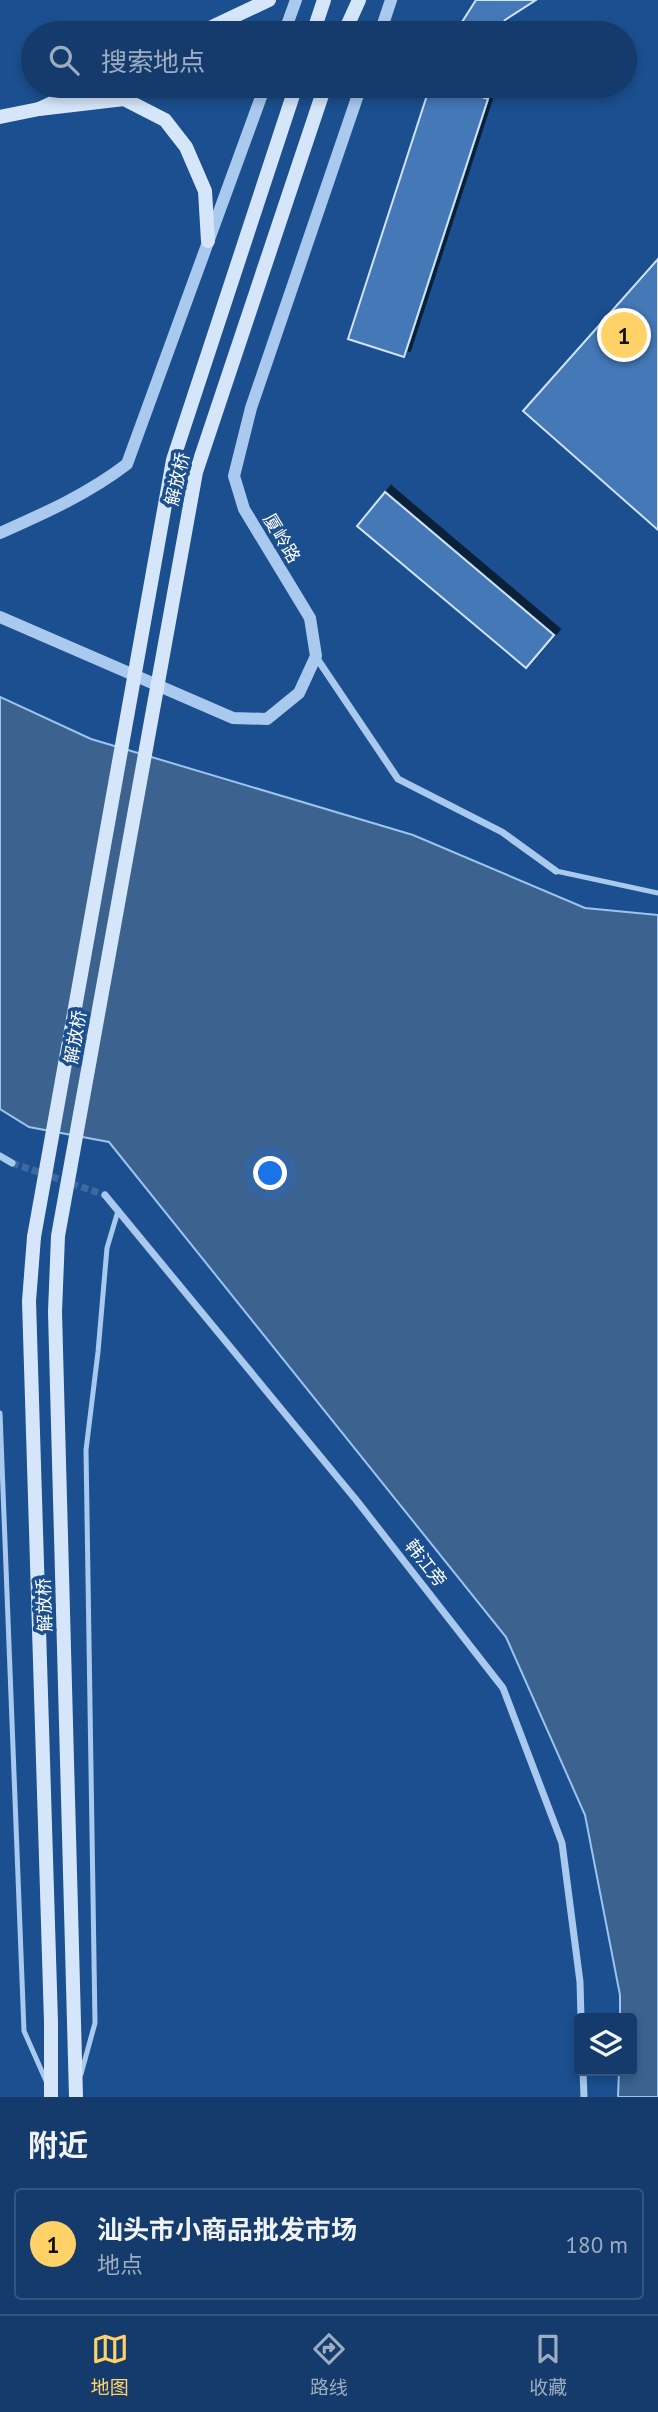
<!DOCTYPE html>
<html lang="zh">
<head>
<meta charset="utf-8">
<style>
	body { margin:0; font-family:"PT Sans","Noto Sans SC",sans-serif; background:#1d4271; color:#f1f3f6 }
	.controls { position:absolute; right:21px; bottom:21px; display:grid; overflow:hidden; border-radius:7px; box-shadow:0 4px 10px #0003 }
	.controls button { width:63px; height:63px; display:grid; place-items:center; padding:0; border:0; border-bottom:2px solid #33557e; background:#143b6b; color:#f1f3f6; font:35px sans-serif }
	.you { position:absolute; left:271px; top:1174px; width:24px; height:24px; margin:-18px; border:5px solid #fff; border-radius:50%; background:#1a73e8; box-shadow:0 0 0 10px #1a73e833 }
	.badge { display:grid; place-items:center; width:46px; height:46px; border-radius:50%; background:#ffd166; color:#111; font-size:23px; font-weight:700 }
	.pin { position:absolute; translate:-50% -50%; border:4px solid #fff; box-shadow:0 2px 7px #0006 }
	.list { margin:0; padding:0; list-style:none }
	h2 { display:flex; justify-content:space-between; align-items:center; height:91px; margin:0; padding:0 28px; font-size:30px }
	h2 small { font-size:23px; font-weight:400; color:#9dadc1 }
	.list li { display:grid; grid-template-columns:46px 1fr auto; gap:21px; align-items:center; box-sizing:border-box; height:112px; margin:0 14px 14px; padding:0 14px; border:2px solid #33557e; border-radius:7px }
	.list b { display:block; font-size:26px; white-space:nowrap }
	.list p { margin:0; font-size:23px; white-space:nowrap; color:#9dadc1 }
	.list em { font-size:23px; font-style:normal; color:#9dadc1 }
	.icon { flex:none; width:38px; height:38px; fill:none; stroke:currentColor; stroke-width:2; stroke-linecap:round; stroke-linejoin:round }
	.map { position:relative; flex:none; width:658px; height:2097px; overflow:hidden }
	.search { position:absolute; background:#143b6b; box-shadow:0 4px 10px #0003; left:21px; right:21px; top:21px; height:77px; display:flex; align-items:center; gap:18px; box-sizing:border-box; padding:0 24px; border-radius:38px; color:#9dadc1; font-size:26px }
	.sheet { height:217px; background:#143b6b }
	nav { display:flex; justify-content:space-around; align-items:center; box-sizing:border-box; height:98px; border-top:2px solid #33557e; background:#143b6b; font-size:19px; color:#9dadc1 }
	nav a { display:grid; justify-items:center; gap:4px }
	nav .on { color:#ffd166 }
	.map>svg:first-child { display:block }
	.water { fill:#3c6290; stroke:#9cc4f0; stroke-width:2 }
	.building { fill:#4478b7; stroke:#cfe3fa; stroke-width:2; filter:url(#shadow) }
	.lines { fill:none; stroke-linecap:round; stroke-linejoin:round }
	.minor-tunnel { stroke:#3d69a0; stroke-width:7; stroke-dasharray:7 3.5; stroke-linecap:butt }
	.service { stroke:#a9c9ee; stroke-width:5 }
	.minor { stroke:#a9c9ee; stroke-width:7 }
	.tertiary { stroke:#a9c9ee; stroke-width:12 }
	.secondary { stroke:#d6e6fa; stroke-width:14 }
	.secondary-bridge { stroke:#d6e6fa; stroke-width:14 }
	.labels { text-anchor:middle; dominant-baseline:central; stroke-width:7; stroke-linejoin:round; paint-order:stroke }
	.street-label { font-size:18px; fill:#fff; stroke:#1b4f8f }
</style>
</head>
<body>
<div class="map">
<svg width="658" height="2097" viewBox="0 0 658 2097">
	<defs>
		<filter id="shadow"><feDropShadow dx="6" dy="-6" stdDeviation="0" flood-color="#0009"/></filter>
	</defs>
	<rect width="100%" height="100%" fill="#1b4f8f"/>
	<polygon class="water" points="0,697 91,739 413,835 585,908 658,915 658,2097 618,2097 619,2071 632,2071 632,2018 620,2018 620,1995 585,1815 506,1637 109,1142 29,1127 0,1109"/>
	<g class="building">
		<polygon points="476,0 536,0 505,20 497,33 455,33"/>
		<polygon points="430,86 447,86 488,99 404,357 348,339"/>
		<polygon points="658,259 658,530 523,411"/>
		<polygon points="385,492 554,635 526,668 357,526"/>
	</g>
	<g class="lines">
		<polyline class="minor-tunnel" points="12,1163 105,1195"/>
		<g class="service">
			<polyline points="556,871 658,893"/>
			<polyline points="0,1413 24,2031 47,2083"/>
			<polyline points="81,2074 95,2023 86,1450 98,1352 107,1248 118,1211"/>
		</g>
		<g class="minor">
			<polyline points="316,657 398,779 502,832 556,871"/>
			<polyline points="0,1156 12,1163"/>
			<polyline points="105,1195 357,1501 503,1688 562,1843 580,1982 581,2018"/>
			<polyline points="583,2071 584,2097"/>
		</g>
		<g class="tertiary">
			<polyline points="284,33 296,0"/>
			<polyline points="380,33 391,0"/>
			<path d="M0,533C45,513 88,494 127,464L265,86"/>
			<polyline points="0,617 233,718 267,719 299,693 316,656 310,618 244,509 234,476 251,408 361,86"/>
		</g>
		<g class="secondary">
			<polyline points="199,33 269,0"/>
			<polyline points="313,33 324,0"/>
			<polyline points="344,33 359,0"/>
			<polyline points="39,109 124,99 165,120 186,147 205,191 208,241"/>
			<polyline points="0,117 39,109 88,86"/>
			<polyline points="34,1237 29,1301 51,2022 51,2097"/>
			<polyline points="74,2022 76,2097"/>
		</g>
		<g class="secondary-bridge">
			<polyline points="34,1237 173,460 296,86"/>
			<polyline points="74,2022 55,1312 58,1236 196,472 325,86"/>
		</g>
	</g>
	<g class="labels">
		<g class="street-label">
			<text transform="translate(177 479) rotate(-77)">解放桥</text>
			<text transform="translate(282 538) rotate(59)">厦岭路</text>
			<text transform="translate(75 1037) rotate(-80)">解放桥</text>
			<text transform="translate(426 1563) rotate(52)">韩江旁</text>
			<text transform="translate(44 1605) rotate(-92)">解放桥</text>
		</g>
	</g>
</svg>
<div class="controls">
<button><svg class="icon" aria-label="layers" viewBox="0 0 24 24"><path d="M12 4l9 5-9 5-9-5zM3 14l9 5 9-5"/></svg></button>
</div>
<div class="you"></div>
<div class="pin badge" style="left:624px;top:335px">1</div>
<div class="search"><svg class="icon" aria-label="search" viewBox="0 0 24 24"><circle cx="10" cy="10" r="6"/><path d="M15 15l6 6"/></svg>搜索地点</div>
</div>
<section class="sheet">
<h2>附近<small></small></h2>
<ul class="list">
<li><span class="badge">1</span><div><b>汕头市小商品批发市场</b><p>地点</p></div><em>180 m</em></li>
</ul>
</section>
<nav>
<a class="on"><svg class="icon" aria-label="map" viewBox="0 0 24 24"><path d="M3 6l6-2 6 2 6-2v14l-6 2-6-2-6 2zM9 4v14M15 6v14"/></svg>地图</a>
<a><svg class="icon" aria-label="directions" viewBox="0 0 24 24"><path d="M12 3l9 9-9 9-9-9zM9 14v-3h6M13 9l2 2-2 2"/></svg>路线</a>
<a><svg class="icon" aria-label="saved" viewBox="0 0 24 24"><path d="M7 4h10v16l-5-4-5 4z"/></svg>收藏</a>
</nav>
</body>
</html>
